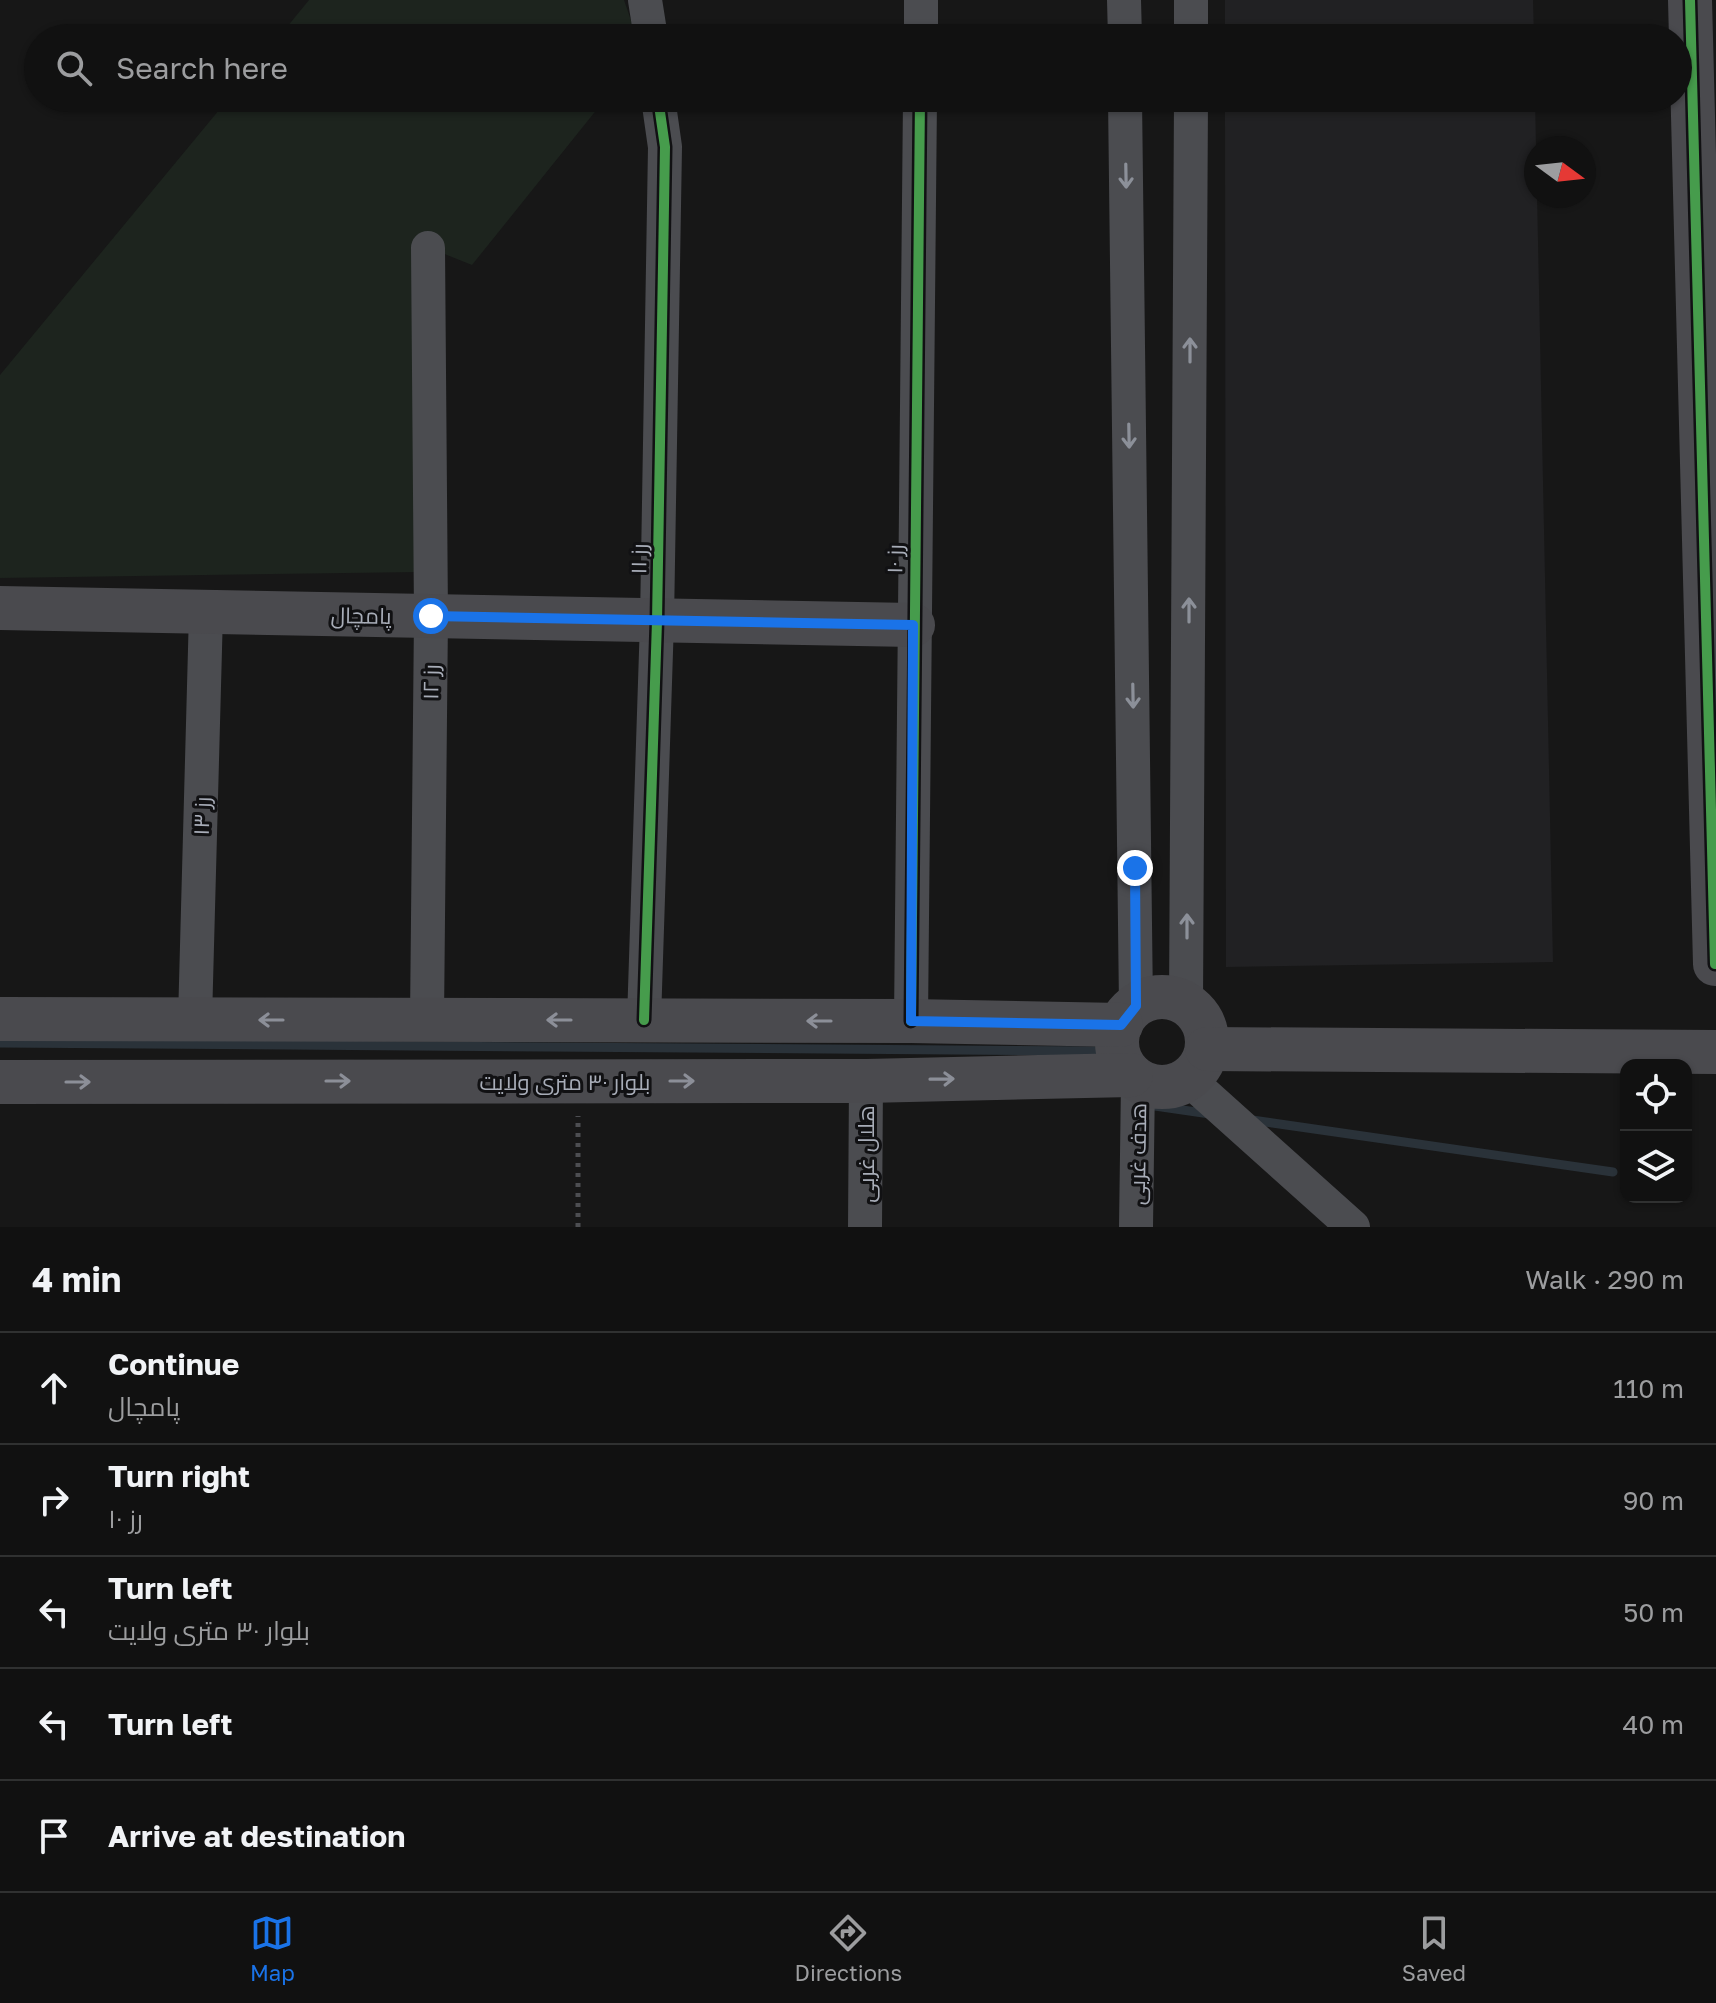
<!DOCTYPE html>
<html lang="en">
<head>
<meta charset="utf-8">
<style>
	body { margin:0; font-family:"Golos Text",Cairo,sans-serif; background:#1a1a1a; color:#f1f3f6 }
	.controls { position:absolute; right:24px; bottom:24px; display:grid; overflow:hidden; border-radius:16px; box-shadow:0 2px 6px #0004 }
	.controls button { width:72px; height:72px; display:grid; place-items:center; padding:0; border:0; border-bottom:2px solid #303131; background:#111; color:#f1f3f6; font:40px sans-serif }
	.compass { position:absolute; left:1524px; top:136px; width:72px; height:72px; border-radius:50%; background:#111; box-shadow:0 2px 6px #0004; rotate:105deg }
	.stop { position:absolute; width:24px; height:24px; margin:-18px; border:6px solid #1a73e8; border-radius:50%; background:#fff }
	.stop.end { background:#1a73e8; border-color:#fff; box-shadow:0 2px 8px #0008 }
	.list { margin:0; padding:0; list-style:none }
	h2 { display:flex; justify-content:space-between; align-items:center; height:104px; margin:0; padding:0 32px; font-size:34px }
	h2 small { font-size:26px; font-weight:400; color:#9c9d9f }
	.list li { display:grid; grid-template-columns:52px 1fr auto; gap:24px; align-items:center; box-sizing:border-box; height:112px; padding:0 32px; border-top:2px solid #303131 }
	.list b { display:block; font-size:30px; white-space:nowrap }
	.list p { margin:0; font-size:26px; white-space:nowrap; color:#9c9d9f }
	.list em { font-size:26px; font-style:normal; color:#9c9d9f }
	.icon { flex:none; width:44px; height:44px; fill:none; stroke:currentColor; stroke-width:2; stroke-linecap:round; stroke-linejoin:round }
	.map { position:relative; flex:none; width:1716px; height:1227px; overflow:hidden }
	.search { position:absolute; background:#111; box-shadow:0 2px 6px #0004; left:24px; right:24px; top:24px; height:88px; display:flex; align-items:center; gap:20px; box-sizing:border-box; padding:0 28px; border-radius:44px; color:#9c9d9f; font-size:30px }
	.sheet { height:664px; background:#111 }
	nav { display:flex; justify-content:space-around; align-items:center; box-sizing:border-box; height:112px; border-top:2px solid #303131; background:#111; font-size:22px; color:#9c9d9f }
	nav a { display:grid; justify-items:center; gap:4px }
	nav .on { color:#1a73e8 }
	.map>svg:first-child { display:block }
	.built { fill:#212123 }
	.green { fill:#1d241e }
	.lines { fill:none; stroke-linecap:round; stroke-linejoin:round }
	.stream { stroke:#2a3239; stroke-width:9 }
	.path { stroke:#4d4e52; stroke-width:5; stroke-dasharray:4 6; stroke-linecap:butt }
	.street { stroke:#4b4c50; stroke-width:34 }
	.secondary { stroke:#4a4a4e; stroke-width:44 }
	.cycleway-casing { stroke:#111113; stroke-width:15 }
	.cycleway { stroke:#469c4c; stroke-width:10 }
	.oneway { stroke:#8c9099 }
	.oneway2 { stroke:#8c8f98 }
	.route { stroke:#1a73e8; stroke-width:10 }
	.labels { text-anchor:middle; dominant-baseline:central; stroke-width:6; stroke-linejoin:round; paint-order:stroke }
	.street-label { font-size:22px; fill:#a8adb8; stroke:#111113 }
</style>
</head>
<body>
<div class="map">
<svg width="1716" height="1227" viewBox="0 0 1716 1227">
	<rect width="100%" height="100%" fill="#171717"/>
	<g class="built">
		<polygon points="1225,0 1533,0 1534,38 1225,38"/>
		<polygon points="1225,98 1535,98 1553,962 1226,967"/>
	</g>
	<g class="green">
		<polygon points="309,0 624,0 637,38 278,38"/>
		<polygon points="229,98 606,98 472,265 417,243 420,572 0,578 0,375"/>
	</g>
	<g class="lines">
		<g class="stream">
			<polyline points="0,1043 1096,1051 1108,1062"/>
			<polyline points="1148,1100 1155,1106 1210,1114"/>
			<polyline points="1252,1120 1613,1172"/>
		</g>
		<polyline class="path" points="578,1227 578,1116"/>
		<g class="street">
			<polyline points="645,0 651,38"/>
			<polyline points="1124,0 1125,38"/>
			<polyline points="921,38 921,0"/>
			<polyline points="1191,38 1191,0"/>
			<polyline points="1125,98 1136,1006"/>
			<polyline points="1186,1004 1191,98"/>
			<polyline points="195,1020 206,612"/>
			<polyline points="427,1020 431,616 428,248"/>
			<polyline points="644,1020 657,621 665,147 658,98"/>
			<polyline points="911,1021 920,98"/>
			<polyline points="1188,1079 1353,1227"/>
			<polyline points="865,1227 866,1081"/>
			<polyline points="1136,1227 1138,1081"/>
		</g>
		<g class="secondary">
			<polyline points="1690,0 1715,964"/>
			<polyline points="0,608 913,625"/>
			<circle cx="1162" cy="1042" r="45"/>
			<polyline points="0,1019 911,1021 1121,1025"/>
			<polyline points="1207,1049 1716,1052"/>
			<polyline points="0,1082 866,1081 1131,1075"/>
		</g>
		<g class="cycleway-casing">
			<g id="cycleway">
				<polyline points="1690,0 1715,964"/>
				<polyline points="644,1020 657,621 665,147 658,98"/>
				<polyline points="911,1021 920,98"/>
			</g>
		</g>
		<use href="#cycleway" class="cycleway"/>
	</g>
	<defs><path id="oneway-shaft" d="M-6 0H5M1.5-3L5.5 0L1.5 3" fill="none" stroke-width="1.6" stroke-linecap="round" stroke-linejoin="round" transform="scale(2)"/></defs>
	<g class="oneway">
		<use href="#oneway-shaft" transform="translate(1126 176) rotate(89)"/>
		<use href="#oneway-shaft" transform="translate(1190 350) rotate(-90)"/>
		<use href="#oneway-shaft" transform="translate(1129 436) rotate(89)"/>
		<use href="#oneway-shaft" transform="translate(1189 610) rotate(-90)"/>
		<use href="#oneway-shaft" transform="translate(1133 696) rotate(89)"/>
		<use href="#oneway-shaft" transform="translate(1187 926) rotate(-90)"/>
	</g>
	<g class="oneway2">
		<use href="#oneway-shaft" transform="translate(271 1020) rotate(-180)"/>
		<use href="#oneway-shaft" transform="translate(559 1020) rotate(-180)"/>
		<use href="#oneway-shaft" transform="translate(819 1021) rotate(-180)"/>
		<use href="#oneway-shaft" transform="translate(942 1079) rotate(-1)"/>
		<use href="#oneway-shaft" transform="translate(338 1081)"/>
		<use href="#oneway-shaft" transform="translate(682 1081)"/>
		<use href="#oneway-shaft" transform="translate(78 1082)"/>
	</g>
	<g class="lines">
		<polyline class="route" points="431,616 913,625 911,1021 1121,1025 1136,1006 1135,868"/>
	</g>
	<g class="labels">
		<g class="street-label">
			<text transform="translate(638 559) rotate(-89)">رز ۱۱</text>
			<text transform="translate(894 559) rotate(-89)">رز ۱۰</text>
			<text transform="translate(361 615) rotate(1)">پامچال</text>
			<text transform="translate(430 682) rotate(-89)">رز ۱۲</text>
			<text transform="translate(201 816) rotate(-88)">رز ۱۳</text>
			<text x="565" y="1081">بلوار ۳۰ متری ولایت</text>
			<text transform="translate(865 1154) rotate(-90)">هلال غربی</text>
			<text transform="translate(1137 1154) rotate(-89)">هدف غربی</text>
		</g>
	</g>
</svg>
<div class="controls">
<button><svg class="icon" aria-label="locate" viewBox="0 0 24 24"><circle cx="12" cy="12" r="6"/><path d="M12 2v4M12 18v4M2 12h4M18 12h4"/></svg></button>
<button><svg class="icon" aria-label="layers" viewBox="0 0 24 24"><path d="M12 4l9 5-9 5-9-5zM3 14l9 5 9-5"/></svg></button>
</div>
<svg class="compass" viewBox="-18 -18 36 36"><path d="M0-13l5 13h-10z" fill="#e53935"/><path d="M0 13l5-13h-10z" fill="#9c9d9f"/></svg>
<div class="stop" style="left:431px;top:616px"></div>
<div class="stop end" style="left:1135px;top:868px"></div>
<div class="search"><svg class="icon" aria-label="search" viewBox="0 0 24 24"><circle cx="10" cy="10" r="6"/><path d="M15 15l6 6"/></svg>Search here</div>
</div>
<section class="sheet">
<h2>4 min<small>Walk · 290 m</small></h2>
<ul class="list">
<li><svg class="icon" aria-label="ahead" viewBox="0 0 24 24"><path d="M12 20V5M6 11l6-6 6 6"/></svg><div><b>Continue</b><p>پامچال</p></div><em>110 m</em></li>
<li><svg class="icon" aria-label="right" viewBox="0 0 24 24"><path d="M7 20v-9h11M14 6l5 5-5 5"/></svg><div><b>Turn right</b><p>رز ۱۰</p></div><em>90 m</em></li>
<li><svg class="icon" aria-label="left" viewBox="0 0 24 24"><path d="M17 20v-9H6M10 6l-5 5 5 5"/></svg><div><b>Turn left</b><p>بلوار ۳۰ متری ولایت</p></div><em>50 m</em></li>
<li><svg class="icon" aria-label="left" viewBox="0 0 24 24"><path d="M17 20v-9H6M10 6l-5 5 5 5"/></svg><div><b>Turn left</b></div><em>40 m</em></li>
<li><svg class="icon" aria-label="arrive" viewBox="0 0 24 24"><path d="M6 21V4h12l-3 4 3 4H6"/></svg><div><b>Arrive at destination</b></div></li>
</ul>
</section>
<nav>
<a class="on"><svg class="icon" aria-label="map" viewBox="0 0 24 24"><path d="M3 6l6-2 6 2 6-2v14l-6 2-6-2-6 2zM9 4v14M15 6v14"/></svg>Map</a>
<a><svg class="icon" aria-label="directions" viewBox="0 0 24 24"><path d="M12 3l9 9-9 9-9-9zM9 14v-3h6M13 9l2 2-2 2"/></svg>Directions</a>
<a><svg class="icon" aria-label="saved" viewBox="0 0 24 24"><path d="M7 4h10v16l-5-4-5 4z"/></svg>Saved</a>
</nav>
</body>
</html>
